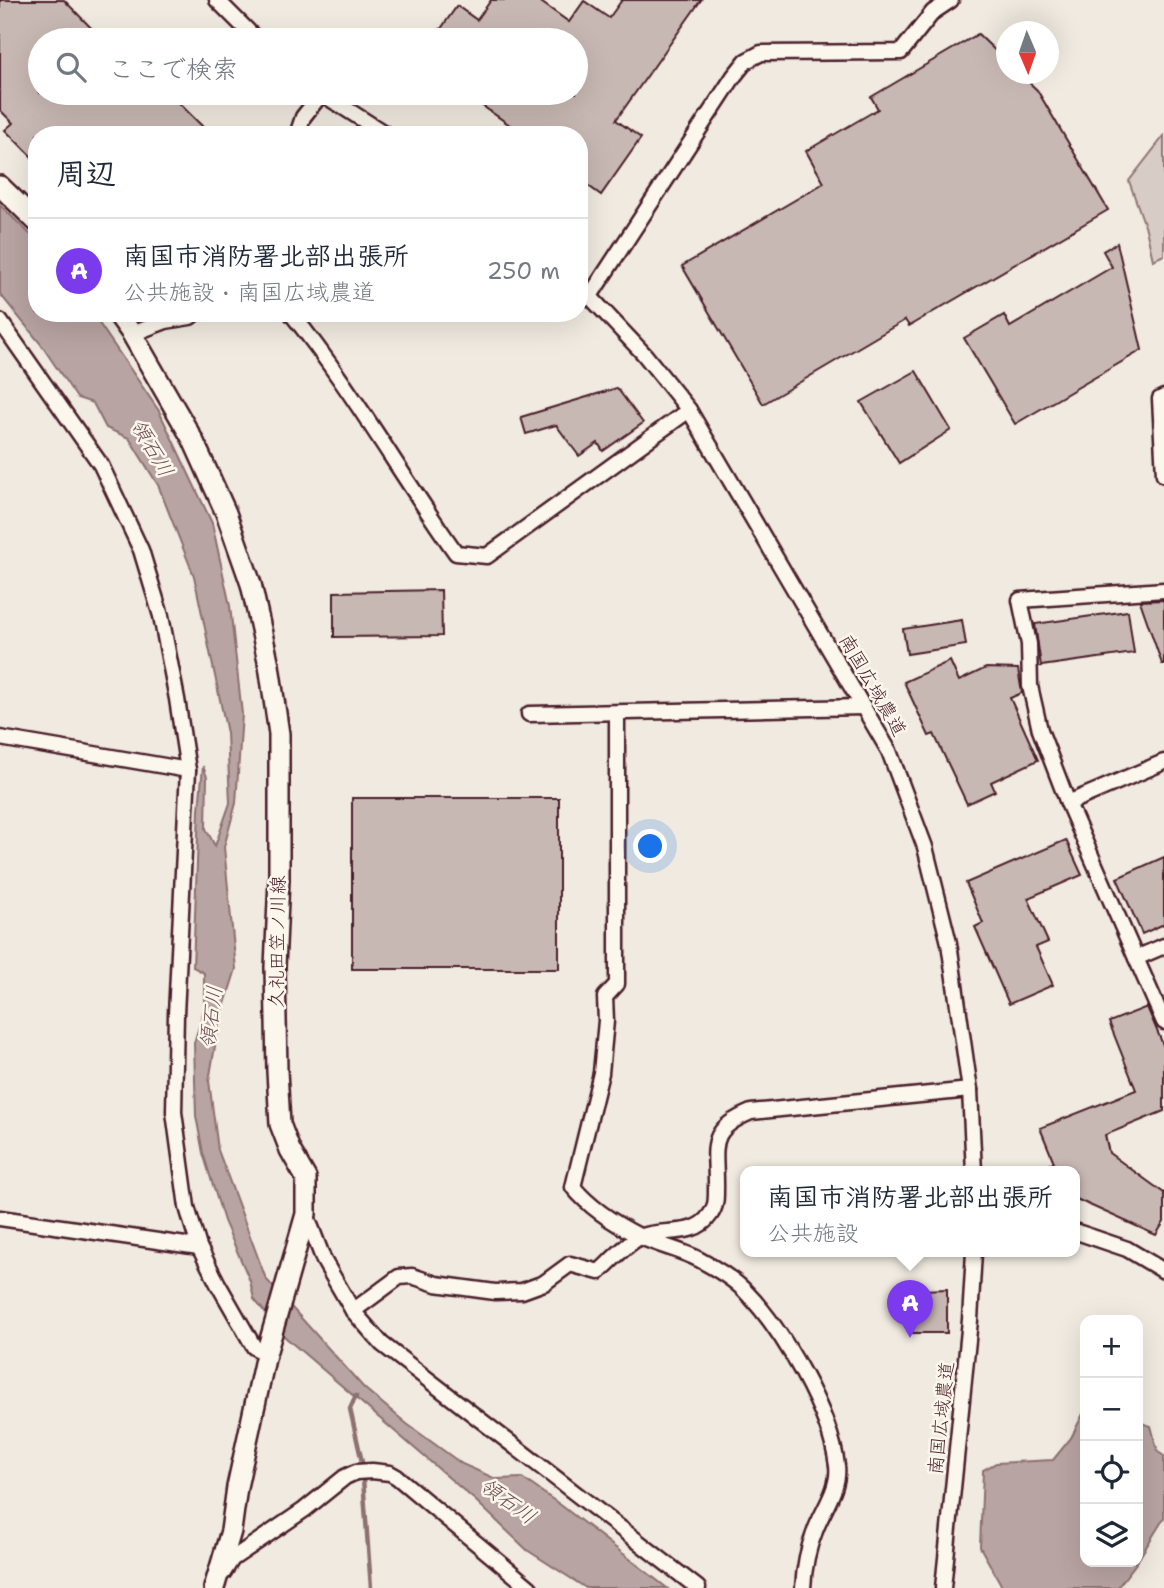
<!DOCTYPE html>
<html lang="ja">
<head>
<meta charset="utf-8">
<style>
	body { margin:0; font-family:"Shantell Sans","Klee One",sans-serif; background:#f6f6f7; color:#1f2937 }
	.controls { position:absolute; right:21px; bottom:21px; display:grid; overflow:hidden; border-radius:14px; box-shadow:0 7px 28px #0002 }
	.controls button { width:63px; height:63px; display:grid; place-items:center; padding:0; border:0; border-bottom:2px solid #e0e1e3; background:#fff; color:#1f2937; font:35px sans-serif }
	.compass { position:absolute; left:996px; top:21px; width:63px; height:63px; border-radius:50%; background:#fff; box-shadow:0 7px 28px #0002; rotate:178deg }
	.you { position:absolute; left:651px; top:847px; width:24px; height:24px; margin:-18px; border:5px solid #fff; border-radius:50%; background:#1a73e8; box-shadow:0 0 0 10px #1a73e833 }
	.badge { display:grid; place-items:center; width:46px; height:46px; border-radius:50%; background:#7c3aed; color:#fff; font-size:23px; font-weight:700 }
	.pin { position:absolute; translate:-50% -58px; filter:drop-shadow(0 2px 4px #0008) }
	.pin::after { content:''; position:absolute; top:37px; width:24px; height:21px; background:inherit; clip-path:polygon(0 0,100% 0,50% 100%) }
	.popup { position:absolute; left:740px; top:1166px; width:340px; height:91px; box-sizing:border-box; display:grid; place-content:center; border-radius:14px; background:#fff; filter:drop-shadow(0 2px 5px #0005); font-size:23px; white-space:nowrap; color:#747a83 }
	.popup b { font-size:26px; color:#1f2937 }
	.popup::after { content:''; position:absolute; left:50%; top:100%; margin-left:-14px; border:14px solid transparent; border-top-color:#fff }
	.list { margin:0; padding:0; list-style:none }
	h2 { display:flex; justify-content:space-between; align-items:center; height:91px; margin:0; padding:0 28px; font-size:30px }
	h2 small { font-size:23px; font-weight:400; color:#747a83 }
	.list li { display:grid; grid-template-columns:46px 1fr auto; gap:21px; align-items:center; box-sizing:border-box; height:105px; padding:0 28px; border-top:2px solid #e0e1e3 }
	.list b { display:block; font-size:26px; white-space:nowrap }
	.list p { margin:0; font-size:23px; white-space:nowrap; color:#747a83 }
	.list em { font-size:23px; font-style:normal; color:#747a83 }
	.icon { flex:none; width:38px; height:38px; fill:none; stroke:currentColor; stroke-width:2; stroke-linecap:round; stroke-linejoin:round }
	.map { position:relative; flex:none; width:1164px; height:1588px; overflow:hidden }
	.search { position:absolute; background:#fff; box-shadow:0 7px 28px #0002; left:28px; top:28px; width:560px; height:77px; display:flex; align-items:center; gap:18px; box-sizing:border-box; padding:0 24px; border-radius:38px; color:#747a83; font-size:26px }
	.panel { position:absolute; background:#fff; box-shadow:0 7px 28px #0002; left:28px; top:126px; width:560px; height:196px; border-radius:28px }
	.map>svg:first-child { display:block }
	.green { fill:#d8ccc6; stroke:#917678; stroke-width:2 }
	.water { fill:#b8a4a2; stroke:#8c6f72; stroke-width:2 }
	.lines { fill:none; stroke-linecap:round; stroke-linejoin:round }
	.stream { stroke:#8c6f72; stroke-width:4.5 }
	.building { fill:#c8b8b3; stroke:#4a1f2b; stroke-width:2 }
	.minor-casing { stroke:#4a1f2b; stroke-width:19 }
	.major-casing { stroke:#4a1f2b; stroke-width:24 }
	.minor { stroke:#fbf7ec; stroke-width:14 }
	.major { stroke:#fbf7ec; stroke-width:19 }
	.labels { text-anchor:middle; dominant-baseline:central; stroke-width:5; stroke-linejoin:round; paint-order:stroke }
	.street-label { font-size:19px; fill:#4a1f2b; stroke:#fbf7ec }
	.water-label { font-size:21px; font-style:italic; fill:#704e55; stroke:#fbf7ec }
</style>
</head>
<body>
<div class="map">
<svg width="1164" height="1588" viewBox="0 0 1164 1588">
	<rect width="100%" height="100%" fill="#f0eae0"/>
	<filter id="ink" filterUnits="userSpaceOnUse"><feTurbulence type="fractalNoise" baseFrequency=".0143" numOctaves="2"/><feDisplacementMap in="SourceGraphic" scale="14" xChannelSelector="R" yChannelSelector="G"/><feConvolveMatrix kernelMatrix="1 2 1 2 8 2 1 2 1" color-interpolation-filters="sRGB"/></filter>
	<g filter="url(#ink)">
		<polygon class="green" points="1164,136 1164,255 1153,260 1146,229 1129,181"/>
		<g class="water">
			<polygon points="0,205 37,241 37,313 92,313 159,411 212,523 230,606 242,714 236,803 224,847 236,969 219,1023 209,1081 218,1150 266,1279 364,1388 407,1424 462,1464 496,1479 522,1478 562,1506 667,1588 586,1588 527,1550 476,1501 285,1337 254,1299 250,1281 224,1221 203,1153 196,1116 194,1043 204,1010 204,973 193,967 199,810 203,766 207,777 206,829 215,846 230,803 227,733 194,576 158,485 129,438 106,428 93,403 77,398 40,343 0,294"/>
			<polygon points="1085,1410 1085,1562 1137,1562 1117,1588 1003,1588 980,1547 983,1470 996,1463 1053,1460 1071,1438"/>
			<polygon points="1138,1422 1151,1426 1158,1452 1164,1456 1164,1518 1138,1560"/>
		</g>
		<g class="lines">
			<g class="stream">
				<polyline points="356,1396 350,1409 362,1462"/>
				<polyline points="363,1479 371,1588"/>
			</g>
		</g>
		<g class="building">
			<polygon points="0,0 64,0 103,40 40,40 40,93 169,93 211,135 37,135 37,162 5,130 13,123 0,110"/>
			<polygon points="491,0 538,0 569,22 584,1 609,18 622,0 701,0 616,120 641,138 601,195 579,179 579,135 524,135 464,93 576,93 576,40 433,40 457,6 477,20"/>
			<polygon points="978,34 1006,61 1006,74 1020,74 1037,90 1108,210 909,326 905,320 763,404 682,266 824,183 806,151 878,109 871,97"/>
			<polygon points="1117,243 1142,350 1015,424 964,338 1004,315 1010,327 1112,267 1103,251"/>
			<polygon points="916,371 951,430 899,463 861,402"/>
			<polygon points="617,388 643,423 603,451 598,443 579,456 556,425 526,434 521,417"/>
			<polygon points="441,590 442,636 334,637 334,592"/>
			<polygon points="1164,600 1164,664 1162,664 1140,601"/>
			<polygon points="1128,611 1134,653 1041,666 1035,624"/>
			<polygon points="962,620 966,645 907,654 903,629"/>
			<polygon points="950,661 959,681 986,668 1018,669 1022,693 1010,698 1038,760 991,782 995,791 967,804 934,734 929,736 904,682"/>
			<rect x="352" y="798" width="207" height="171"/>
			<polygon points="1066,840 1082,875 1028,898 1048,942 1036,947 1053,985 1009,1004 975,927 983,923 966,883"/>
			<polygon points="1164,857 1164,924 1142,934 1117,878"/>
			<polygon points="1147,1007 1164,1047 1164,1111 1105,1135 1109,1153 1164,1193 1164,1222 1156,1235 1074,1198 1074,1172 1034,1172 1054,1162 1040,1128 1136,1090 1109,1022"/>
			<polygon points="947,1289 947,1333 910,1333 910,1302 921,1301 921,1290"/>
		</g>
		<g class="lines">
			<g class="minor-casing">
				<g id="minor">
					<polyline points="217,0 257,40"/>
					<polyline points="321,93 387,135"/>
					<polyline points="297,135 303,117 322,93"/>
					<polyline points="579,285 644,354 689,410 889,751 925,847 949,943 970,1090 974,1172"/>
					<polyline points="590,296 734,76 746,61 761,53 901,52 933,12 951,0"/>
					<path d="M291,313C352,389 400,474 456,553L487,556L689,410"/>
					<polyline points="0,321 101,465 141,550 161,616 177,699 188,770 176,1014 174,1112 187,1207 199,1247 218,1284 254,1347 266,1354"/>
					<polyline points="132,334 166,321 190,317 195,313"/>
					<polyline points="1164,397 1160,399 1164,475"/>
					<polyline points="1164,590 1020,600 1029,644 1030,686 1040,730 1068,803 1164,1022"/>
					<path d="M617,713V984L605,997L606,1021L601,1073L573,1187C590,1208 617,1225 641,1237C660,1246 682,1250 700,1260C715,1268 733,1279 744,1290C782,1328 831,1413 837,1466C840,1488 822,1511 815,1531C808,1548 804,1569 803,1588"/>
					<polyline points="529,714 864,707"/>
					<polyline points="0,738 188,770"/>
					<polyline points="1068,803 1164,762"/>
					<polyline points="1136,958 1164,946"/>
					<polyline points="306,1214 324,1261 353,1311 382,1344 698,1588"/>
					<polyline points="0,1218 199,1247"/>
					<polyline points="1074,1231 1127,1249 1164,1271"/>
					<path d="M353,1311L399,1277L412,1276L436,1284L495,1292L522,1291L544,1283L570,1264L599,1272C611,1261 625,1245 640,1237C661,1227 694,1239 710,1215C716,1207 716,1200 716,1190C717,1147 705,1131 751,1112L970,1090"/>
					<polyline points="223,1573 232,1559 304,1510 345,1477 356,1472 372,1471 390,1473 397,1477 530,1588"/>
					<polyline points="943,1588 970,1320 974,1252"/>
				</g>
			</g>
			<g class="major-casing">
				<g id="major">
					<polyline points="0,186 37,222"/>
					<polyline points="117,313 132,334 193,440 226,513 251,584 269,665 279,734 279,879 275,967 277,1071 280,1124 290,1150 306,1178 306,1214 266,1354 237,1487 231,1531 214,1588"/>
				</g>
			</g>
			<use href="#minor" class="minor"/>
			<use href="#major" class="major"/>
		</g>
	</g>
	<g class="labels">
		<g class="street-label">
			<text transform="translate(873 685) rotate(60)">南国広域農道</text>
			<text transform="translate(277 942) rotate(-89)">久礼田笠ノ川線</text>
			<text transform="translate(941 1418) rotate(-84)">南国広域農道</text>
		</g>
		<g class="water-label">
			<text transform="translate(152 448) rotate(60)">領石川</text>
			<text transform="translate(211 1017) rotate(-83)">領石川</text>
			<text transform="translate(508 1501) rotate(36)">領石川</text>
		</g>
	</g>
</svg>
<div class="controls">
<button>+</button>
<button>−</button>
<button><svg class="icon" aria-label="locate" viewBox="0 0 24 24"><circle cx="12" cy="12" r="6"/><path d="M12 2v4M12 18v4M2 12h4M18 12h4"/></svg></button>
<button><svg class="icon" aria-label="layers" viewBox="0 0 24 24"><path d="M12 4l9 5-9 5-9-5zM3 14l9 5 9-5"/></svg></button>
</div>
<svg class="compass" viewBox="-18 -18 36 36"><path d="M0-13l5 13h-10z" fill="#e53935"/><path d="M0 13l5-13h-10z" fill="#747a83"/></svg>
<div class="you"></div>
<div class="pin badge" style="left:910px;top:1338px">A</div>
<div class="popup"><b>南国市消防署北部出張所</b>公共施設</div>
<div class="search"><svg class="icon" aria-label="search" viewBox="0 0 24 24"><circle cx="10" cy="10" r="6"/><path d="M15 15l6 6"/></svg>ここで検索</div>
<section class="panel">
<h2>周辺<small></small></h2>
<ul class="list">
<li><span class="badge">A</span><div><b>南国市消防署北部出張所</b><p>公共施設 · 南国広域農道</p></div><em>250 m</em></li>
</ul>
</section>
</div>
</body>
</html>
